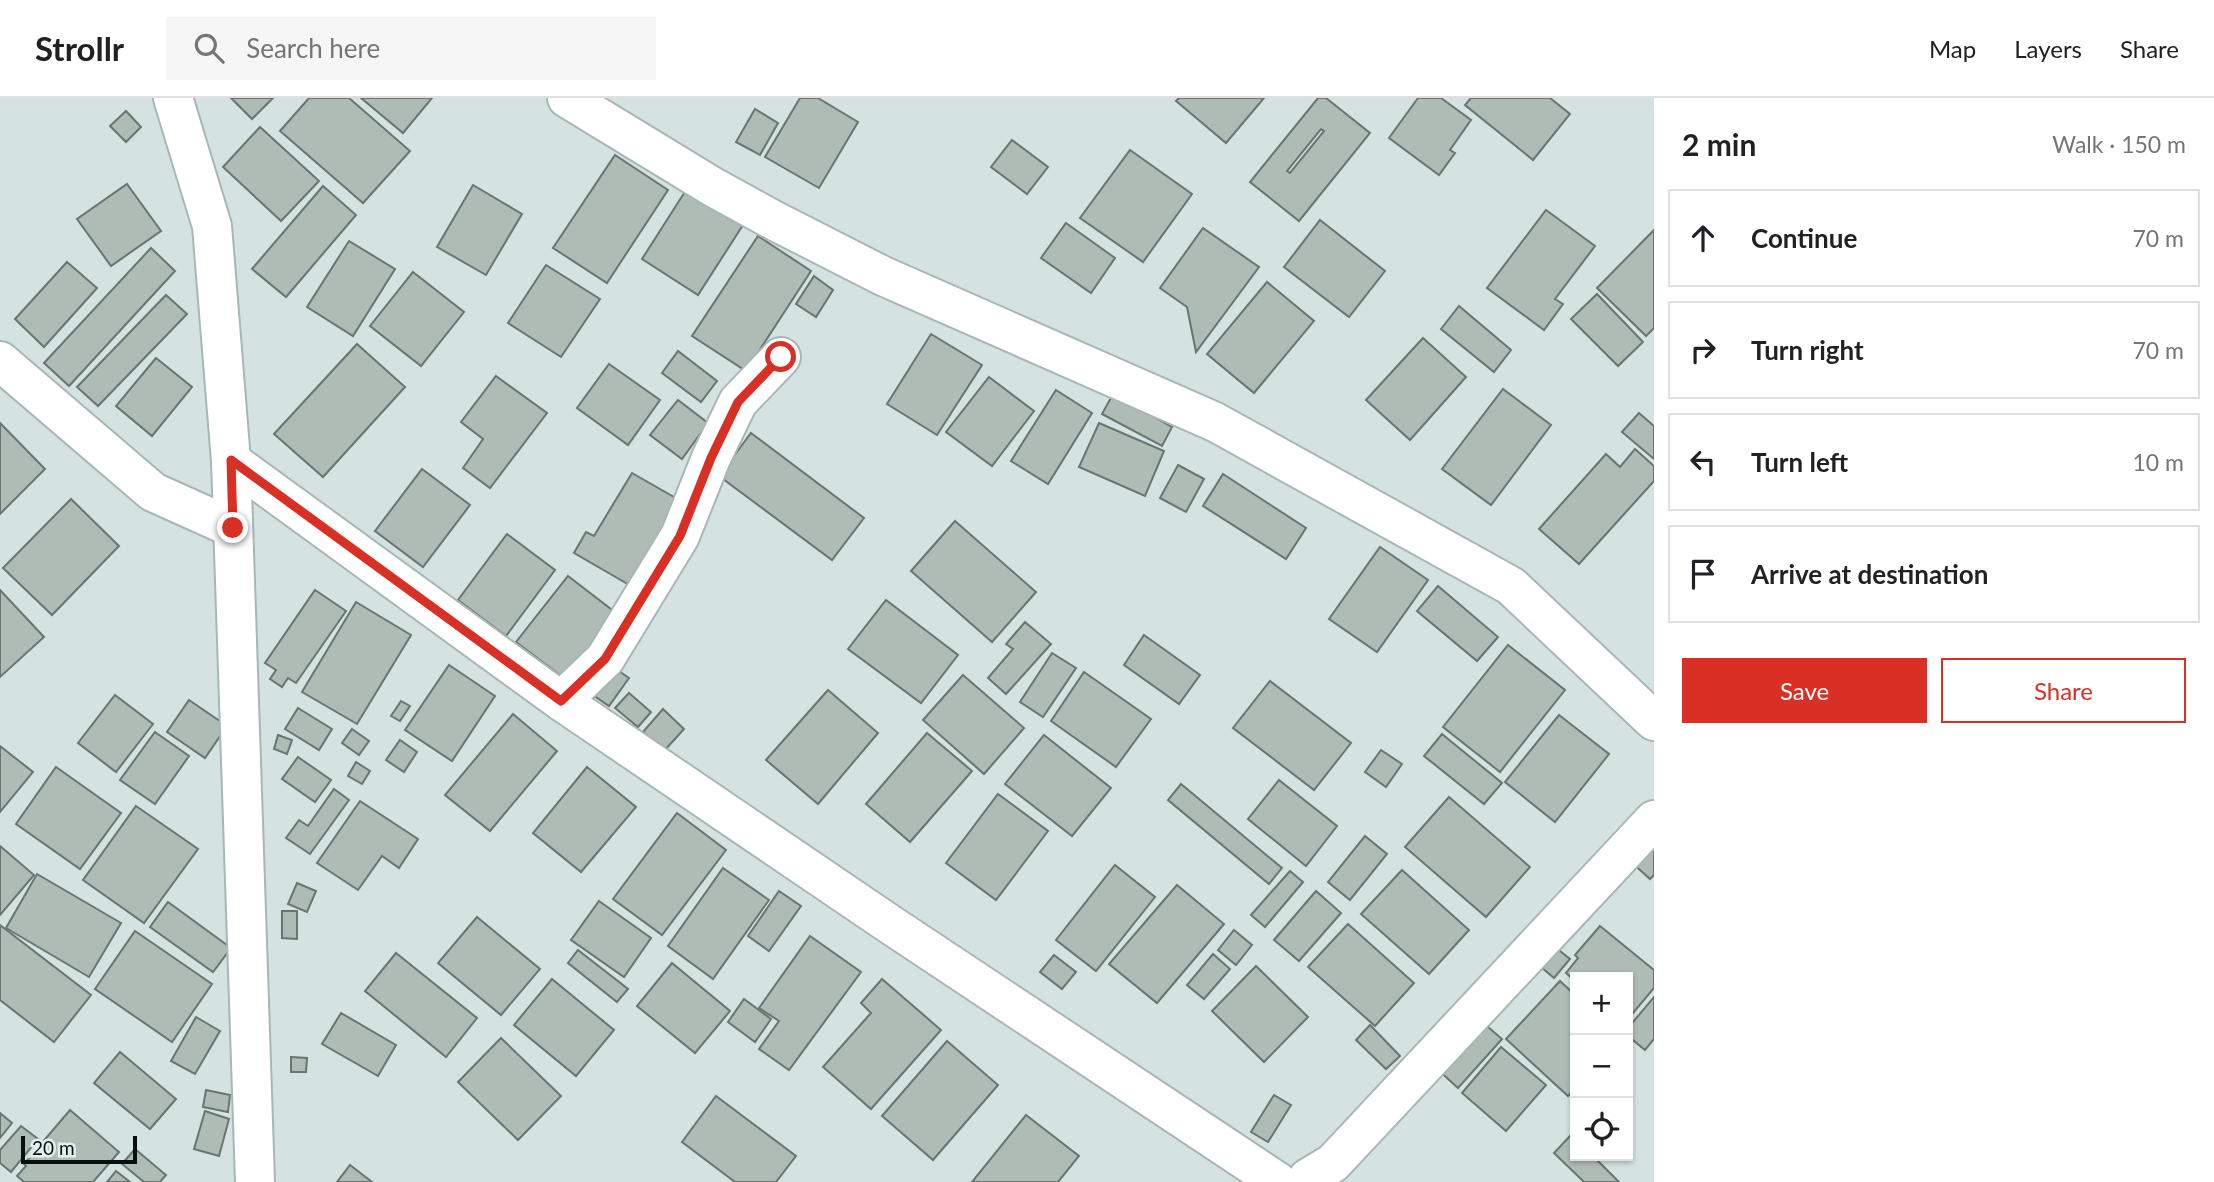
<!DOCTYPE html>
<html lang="en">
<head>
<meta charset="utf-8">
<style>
	body { margin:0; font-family:Lato,sans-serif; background:#f6f6f6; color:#202124 }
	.controls { position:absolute; right:21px; bottom:21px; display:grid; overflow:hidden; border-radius:0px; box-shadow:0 2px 5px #0004 }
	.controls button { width:63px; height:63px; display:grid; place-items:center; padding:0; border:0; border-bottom:2px solid #e0e0e0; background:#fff; color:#202124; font:35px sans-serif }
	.scale { position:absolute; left:21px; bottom:18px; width:116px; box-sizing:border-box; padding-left:7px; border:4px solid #090e0e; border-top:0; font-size:19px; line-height:24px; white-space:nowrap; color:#090e0e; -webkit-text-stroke:5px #e1f0ef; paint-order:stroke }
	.stop { position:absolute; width:21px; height:21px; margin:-16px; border:5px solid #d93025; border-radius:50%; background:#fff }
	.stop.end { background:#d93025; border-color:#fff; box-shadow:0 2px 7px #0008 }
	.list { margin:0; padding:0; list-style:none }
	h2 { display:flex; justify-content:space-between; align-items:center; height:91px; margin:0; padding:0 28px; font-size:30px }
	h2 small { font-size:23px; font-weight:400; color:#757577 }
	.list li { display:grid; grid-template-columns:46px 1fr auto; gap:21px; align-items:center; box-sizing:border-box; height:98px; margin:0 14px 14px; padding:0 14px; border:2px solid #e0e0e0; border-radius:0px }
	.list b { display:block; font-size:26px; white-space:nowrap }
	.list em { font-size:23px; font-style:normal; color:#757577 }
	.actions { display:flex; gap:14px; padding:21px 28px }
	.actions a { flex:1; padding:16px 0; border:2px solid #d93025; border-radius:0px; text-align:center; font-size:24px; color:#d93025 }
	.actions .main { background:#d93025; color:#fff }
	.icon { flex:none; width:38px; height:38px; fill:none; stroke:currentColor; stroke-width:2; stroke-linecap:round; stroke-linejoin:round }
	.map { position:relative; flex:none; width:1654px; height:1084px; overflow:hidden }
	header { display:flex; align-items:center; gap:42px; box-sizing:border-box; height:98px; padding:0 35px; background:#fff; border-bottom:2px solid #e0e0e0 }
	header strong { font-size:33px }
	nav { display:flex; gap:38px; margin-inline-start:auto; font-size:24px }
	.search { width:490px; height:63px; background:#f6f6f6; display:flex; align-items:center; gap:18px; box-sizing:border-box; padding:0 24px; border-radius:0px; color:#757577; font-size:26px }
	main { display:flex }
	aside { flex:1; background:#fff }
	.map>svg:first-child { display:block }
	.building { fill:#afbcb6; stroke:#687570; stroke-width:2; fill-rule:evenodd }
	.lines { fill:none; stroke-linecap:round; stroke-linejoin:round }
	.minor-casing { stroke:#a8b7b6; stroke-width:42 }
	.minor { stroke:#fff; stroke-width:38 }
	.route { stroke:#d93025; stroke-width:9 }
</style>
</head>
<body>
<header>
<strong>Strollr</strong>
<div class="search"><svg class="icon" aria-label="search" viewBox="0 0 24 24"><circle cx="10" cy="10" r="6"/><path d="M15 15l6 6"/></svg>Search here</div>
<nav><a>Map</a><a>Layers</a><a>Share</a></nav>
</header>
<main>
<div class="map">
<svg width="1654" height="1084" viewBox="0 0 1654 1084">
	<rect width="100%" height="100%" fill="#d4e3e2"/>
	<g class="building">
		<polygon points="231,0 273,0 252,21"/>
		<polygon points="309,0 349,0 410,53 363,105 280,33"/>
		<polygon points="361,0 432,0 403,35"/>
		<polygon points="800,0 818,0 858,24 819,90 765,59"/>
		<polygon points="1179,0 1264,0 1226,45 1176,3"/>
		<path d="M1318,0H1326L1370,35L1299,123L1250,84ZM1321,31L1324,33L1290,75L1287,73Z"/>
		<polygon points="1418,0 1441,0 1471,22 1450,52 1455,55 1439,77 1389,40"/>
		<polygon points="1471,0 1550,0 1570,16 1533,62 1465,7"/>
		<polygon points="755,11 778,25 760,57 736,44"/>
		<polygon points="126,13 141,29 126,44 110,28"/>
		<polygon points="260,29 319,83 281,123 223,69"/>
		<polygon points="1012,42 1048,69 1027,96 991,69"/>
		<polygon points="1130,52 1192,96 1143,164 1080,120"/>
		<polygon points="615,57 668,92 607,185 553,150"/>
		<polygon points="127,86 161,133 111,168 77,121"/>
		<polygon points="473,87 522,116 486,177 437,149"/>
		<polygon points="323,88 356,117 286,199 252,171"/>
		<polygon points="686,92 743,127 698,197 642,161"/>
		<polygon points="1546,112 1595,148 1555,201 1563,206 1544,232 1487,190"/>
		<polygon points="1320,122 1385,173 1349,219 1284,169"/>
		<polygon points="1066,125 1115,160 1091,195 1041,160"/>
		<polygon points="1203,130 1259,169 1196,254 1187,209 1160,190"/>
		<polygon points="1654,132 1654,230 1646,238 1597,190"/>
		<polygon points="758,138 811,173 746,273 692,238"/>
		<polygon points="349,143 395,171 353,238 307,209"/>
		<polygon points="151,150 175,173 69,288 44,265"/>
		<polygon points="67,164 97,190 44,249 15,221"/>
		<polygon points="546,167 600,201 561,259 508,225"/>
		<polygon points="413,174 464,214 421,268 370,228"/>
		<polygon points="814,178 833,192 816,219 796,206"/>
		<polygon points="1267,184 1314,223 1254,295 1207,256"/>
		<polygon points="1597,196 1643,244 1618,268 1571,221"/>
		<polygon points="166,197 187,216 98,308 77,289"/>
		<polygon points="1459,208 1511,252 1494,274 1441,231"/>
		<polygon points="931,236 982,267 937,337 887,306"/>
		<polygon points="1423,240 1466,279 1410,342 1366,302"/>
		<polygon points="357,246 405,289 323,379 274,336"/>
		<polygon points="678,253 717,283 701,304 662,275"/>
		<polygon points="156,260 192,289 152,338 116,308"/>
		<polygon points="609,266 660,302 628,347 577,310"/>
		<polygon points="496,278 547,315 490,390 463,370 483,341 461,324"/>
		<polygon points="989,279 1034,313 992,368 946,334"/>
		<polygon points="1503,291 1551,327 1491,407 1442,371"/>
		<polygon points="1056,292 1092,315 1048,386 1011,363"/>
		<polygon points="1113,296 1172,329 1162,348 1102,316"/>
		<polygon points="678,302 708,325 682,361 650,337"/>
		<polygon points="1639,315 1654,328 1654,361 1622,334"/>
		<polygon points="0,325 45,371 0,416"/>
		<polygon points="1099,325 1164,353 1145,398 1079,369"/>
		<polygon points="751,335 864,420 832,462 719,378"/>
		<polygon points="1635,351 1654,368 1654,383 1579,466 1539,431 1606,356 1620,369"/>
		<polygon points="1178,367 1204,381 1186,414 1160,400"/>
		<polygon points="422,371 470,407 423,469 375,433"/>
		<polygon points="632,375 688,407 638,492 574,455 586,434 594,438"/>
		<polygon points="1223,376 1306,430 1286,461 1203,408"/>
		<polygon points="71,401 119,448 52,517 3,470"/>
		<polygon points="955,423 1036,494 992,544 911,473"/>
		<polygon points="507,436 555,472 506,538 458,502"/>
		<polygon points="1380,449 1428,482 1377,554 1329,521"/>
		<polygon points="568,478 616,515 565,581 516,544"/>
		<polygon points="1438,488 1498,539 1477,563 1417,513"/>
		<polygon points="0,492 44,539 0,579"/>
		<polygon points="315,492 346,513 296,585 288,580 282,589 270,581 276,572 265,565"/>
		<polygon points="886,502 958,557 921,605 848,551"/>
		<polygon points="356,504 411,537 357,626 302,594"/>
		<polygon points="1025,524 1051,546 1006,596 988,580 1013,551 1006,546"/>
		<polygon points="1144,537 1200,577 1179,606 1124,567"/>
		<polygon points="1508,547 1565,592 1500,674 1443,629"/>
		<polygon points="1052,555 1076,570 1043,619 1020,604"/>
		<polygon points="449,567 495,598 452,663 405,632"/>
		<polygon points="610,567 629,580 609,608 590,595"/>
		<polygon points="1084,574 1151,621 1116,669 1051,623"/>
		<polygon points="963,577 1024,630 984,676 923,622"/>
		<polygon points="1270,583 1351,645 1314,692 1233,630"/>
		<polygon points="828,592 878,635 818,706 766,662"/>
		<polygon points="629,595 651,614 638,629 615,610"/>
		<polygon points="115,597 153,626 116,674 78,645"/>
		<polygon points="189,602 227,628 205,660 167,634"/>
		<polygon points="401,603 410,608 400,623 391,618"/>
		<polygon points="298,610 332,631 319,652 285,631"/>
		<polygon points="663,611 684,631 664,653 643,634"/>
		<polygon points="513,616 557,653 490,733 445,697"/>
		<polygon points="1559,617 1609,656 1555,724 1505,684"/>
		<polygon points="352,631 369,643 359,657 342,645"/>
		<polygon points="155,634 189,658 155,706 120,682"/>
		<polygon points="927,635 972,673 910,744 866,706"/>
		<polygon points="1442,636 1502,685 1484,706 1424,658"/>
		<polygon points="278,637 292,642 287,656 274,651"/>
		<polygon points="1044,637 1111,690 1072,738 1005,686"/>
		<polygon points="400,642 417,654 404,674 386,662"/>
		<polygon points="0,648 33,674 0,714"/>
		<polygon points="1381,652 1402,666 1386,689 1365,674"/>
		<polygon points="298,659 331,682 315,704 282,681"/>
		<polygon points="356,664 370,673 362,686 348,678"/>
		<polygon points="56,669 121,715 80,771 16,726"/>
		<polygon points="587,669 636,709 581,774 533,735"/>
		<polygon points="1279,682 1337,728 1306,768 1248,721"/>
		<polygon points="1181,686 1282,770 1269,786 1168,702"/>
		<polygon points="334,691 349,702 310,756 286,740 299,722 308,728"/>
		<polygon points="998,696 1048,733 996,802 946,765"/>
		<polygon points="1449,699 1530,769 1486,819 1405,749"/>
		<polygon points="360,703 418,741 399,770 382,758 358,792 317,765"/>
		<polygon points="136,708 198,751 144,825 83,782"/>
		<polygon points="677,715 726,752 662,837 613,801"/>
		<polygon points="1365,738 1387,756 1350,802 1328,784"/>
		<polygon points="1654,743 1654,777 1650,781 1630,763"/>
		<polygon points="0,748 34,777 0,817"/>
		<polygon points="1115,767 1155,799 1096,873 1056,842"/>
		<polygon points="723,770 769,802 713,881 668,848"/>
		<polygon points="1402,772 1469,832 1429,876 1361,816"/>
		<polygon points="1290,773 1303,784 1265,829 1251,817"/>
		<polygon points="37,776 121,825 89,879 6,830"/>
		<polygon points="297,785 316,793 307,814 288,806"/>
		<polygon points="1177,787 1224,826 1157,905 1109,866"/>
		<polygon points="779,793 801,808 769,853 748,838"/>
		<polygon points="1316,793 1341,815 1299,863 1274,842"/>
		<polygon points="599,803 651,840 624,879 571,842"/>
		<polygon points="168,804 231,850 213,874 150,829"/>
		<polygon points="282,813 297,813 297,841 282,840"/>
		<polygon points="477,819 540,871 501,917 438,865"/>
		<polygon points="1348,826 1414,885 1375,928 1308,869"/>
		<polygon points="0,827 91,897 54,944 0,902"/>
		<polygon points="1600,828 1654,872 1654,890 1628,921 1628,879 1575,879 1575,883 1566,875 1578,860 1575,857"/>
		<polygon points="1234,832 1252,847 1236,867 1218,852"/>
		<polygon points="135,833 212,886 172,944 95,891"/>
		<polygon points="810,838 861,874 789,972 759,951 779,923 759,910"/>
		<polygon points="1551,846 1570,861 1554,880 1535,864"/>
		<polygon points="578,852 628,891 617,904 568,865"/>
		<polygon points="396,855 477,920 446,959 365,893"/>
		<polygon points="1213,856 1230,871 1204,901 1187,887"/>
		<polygon points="1054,857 1076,874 1062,891 1040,874"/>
		<polygon points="672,865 730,913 695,955 637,908"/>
		<polygon points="1256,868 1308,919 1264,964 1212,913"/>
		<polygon points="552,881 614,932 576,978 514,927"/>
		<polygon points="882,881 941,932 871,1011 823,969 871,915 861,905"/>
		<polygon points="1560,883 1575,897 1575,991 1568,998 1506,941"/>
		<polygon points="1654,899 1654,941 1645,952 1628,938 1628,930"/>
		<polygon points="744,901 771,921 755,944 728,924"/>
		<polygon points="341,915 396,947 378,978 322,946"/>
		<polygon points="196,919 220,933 195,976 171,963"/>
		<polygon points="1480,922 1502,941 1458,990 1437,971"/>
		<polygon points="1370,927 1400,958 1386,971 1356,942"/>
		<polygon points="501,940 561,998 518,1042 458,984"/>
		<polygon points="947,943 998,987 933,1062 882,1018"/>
		<polygon points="1501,949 1546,987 1506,1033 1462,995"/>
		<polygon points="120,954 176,1001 150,1031 94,985"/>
		<polygon points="291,959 307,960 306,974 291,974"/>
		<polygon points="206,992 230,997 228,1014 203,1009"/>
		<polygon points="1274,997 1291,1007 1268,1044 1251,1034"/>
		<polygon points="716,998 796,1058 776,1084 735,1084 682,1044"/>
		<polygon points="70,1012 119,1054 93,1084 24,1084 17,1078 26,1068 24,1066"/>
		<polygon points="205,1013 229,1021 219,1058 194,1051"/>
		<polygon points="0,1015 12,1025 0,1040"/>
		<polygon points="1026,1017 1079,1058 1058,1084 972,1084"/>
		<polygon points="21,1028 38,1041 11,1074 0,1065 0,1052"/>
		<polygon points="1571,1037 1575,1041 1575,1058 1593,1058 1619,1084 1584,1084 1554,1055"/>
		<polygon points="135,1051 166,1077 160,1084 144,1084 122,1066"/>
		<polygon points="350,1067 372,1084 337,1084"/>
		<polygon points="116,1073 130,1084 107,1084"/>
	</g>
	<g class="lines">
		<g class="minor-casing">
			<g id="minor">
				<polyline points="173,0 212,128 231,363 255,1084"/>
				<polyline points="567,0 713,89 775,123 883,178 1215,324 1511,488 1654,623"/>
				<polyline points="0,263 153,394 233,430"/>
				<polyline points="231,363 561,603 888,825 1278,1084"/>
				<polyline points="561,603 605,561 680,438 711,360 738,304 781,259"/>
				<polyline points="1306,1084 1308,1080 1333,1065 1654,722"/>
			</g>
		</g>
		<use href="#minor" class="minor"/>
	</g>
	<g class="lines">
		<polyline class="route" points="233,430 231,362 561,603 605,561 680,438 711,360 738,304 781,259"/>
	</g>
</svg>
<div class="controls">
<button>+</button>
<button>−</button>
<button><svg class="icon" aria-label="locate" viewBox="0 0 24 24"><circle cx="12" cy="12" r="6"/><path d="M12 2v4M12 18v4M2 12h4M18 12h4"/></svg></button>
</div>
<div class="scale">20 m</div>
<div class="stop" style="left:781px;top:259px"></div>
<div class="stop end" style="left:233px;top:430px"></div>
</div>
<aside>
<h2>2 min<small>Walk · 150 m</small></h2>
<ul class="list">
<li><svg class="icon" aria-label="ahead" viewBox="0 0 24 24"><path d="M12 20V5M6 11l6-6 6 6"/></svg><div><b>Continue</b></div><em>70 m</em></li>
<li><svg class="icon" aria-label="right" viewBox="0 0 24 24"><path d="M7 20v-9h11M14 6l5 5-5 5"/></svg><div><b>Turn right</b></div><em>70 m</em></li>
<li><svg class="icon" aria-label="left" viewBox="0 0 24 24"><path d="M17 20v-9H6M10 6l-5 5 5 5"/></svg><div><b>Turn left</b></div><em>10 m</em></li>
<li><svg class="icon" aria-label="arrive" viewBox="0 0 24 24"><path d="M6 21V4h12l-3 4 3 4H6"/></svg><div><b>Arrive at destination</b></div></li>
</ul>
<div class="actions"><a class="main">Save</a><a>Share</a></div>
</aside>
</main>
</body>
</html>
